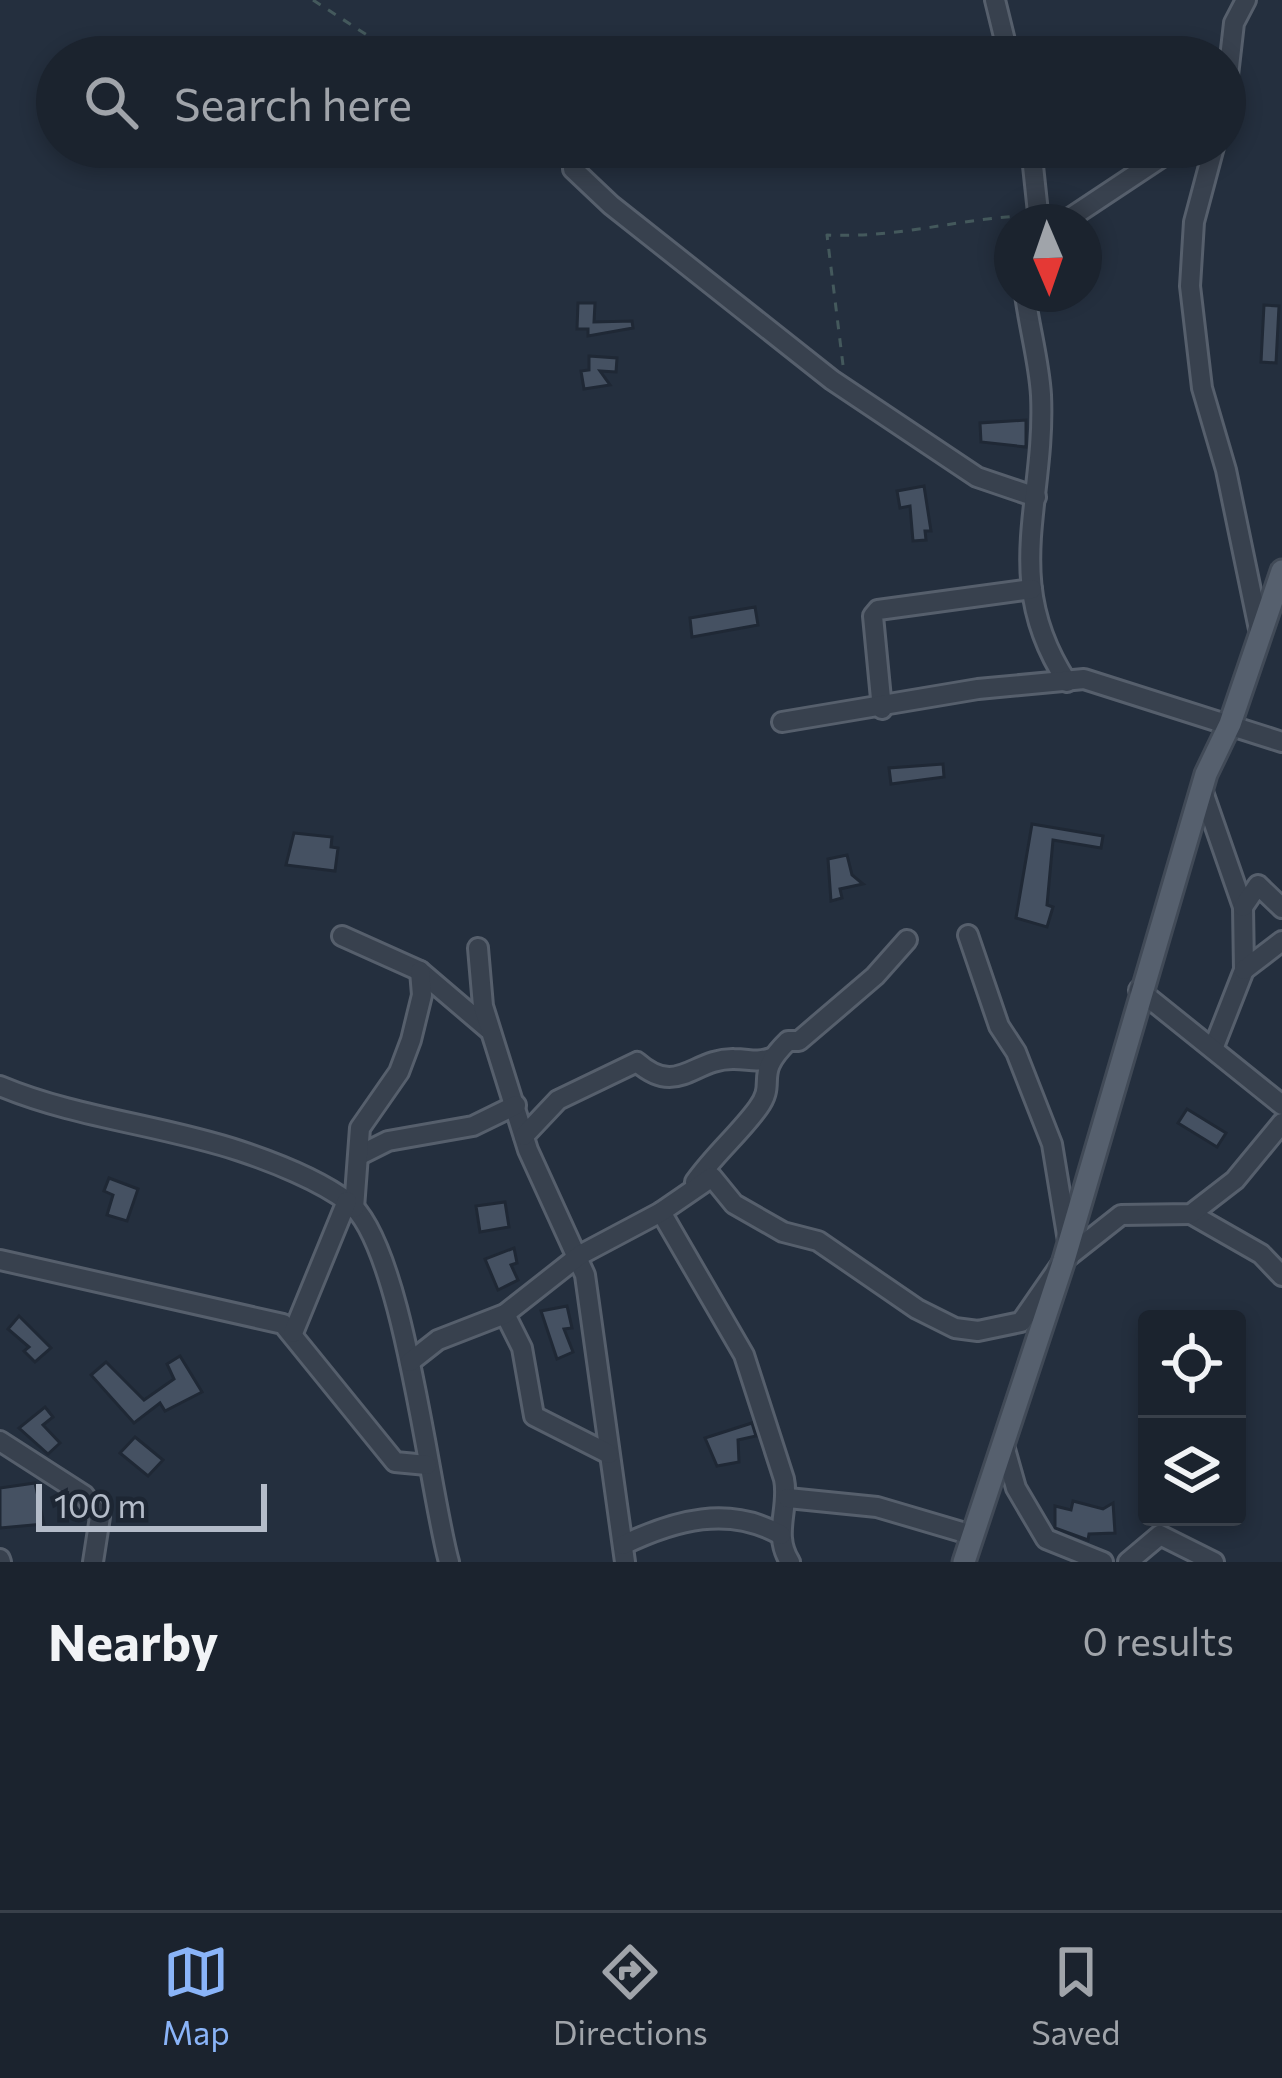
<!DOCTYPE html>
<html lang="en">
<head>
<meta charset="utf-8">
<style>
	body { margin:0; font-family:Commissioner,sans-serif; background:#242b36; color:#f1f3f6 }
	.controls { position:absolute; right:36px; bottom:36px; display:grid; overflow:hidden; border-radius:12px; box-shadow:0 6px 18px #0003 }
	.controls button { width:108px; height:108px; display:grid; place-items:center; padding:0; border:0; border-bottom:3px solid #39404a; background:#1b232e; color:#f1f3f6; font:60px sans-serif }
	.compass { position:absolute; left:994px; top:204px; width:108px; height:108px; border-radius:50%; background:#1b232e; box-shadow:0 6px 18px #0003; rotate:178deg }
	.scale { position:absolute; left:36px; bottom:30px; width:231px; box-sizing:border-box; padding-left:12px; border:6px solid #b4bcc9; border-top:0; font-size:33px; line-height:42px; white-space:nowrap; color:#b4bcc9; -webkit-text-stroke:9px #1d2633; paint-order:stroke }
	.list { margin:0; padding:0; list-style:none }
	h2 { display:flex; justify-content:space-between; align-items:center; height:156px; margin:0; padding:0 48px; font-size:51px }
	h2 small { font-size:39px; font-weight:400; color:#a0a4aa }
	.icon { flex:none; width:66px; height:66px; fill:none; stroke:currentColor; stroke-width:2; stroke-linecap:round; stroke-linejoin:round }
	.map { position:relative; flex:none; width:1282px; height:1562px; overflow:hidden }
	.search { position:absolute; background:#1b232e; box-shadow:0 6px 18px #0003; left:36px; right:36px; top:36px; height:132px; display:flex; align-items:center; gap:30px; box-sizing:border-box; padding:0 42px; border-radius:66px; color:#a0a4aa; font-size:45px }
	.sheet { height:348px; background:#1b232e }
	nav { display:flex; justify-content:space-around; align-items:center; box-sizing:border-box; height:168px; border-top:3px solid #39404a; background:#1b232e; font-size:33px; color:#a0a4aa }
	nav a { display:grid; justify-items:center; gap:6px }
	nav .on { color:#8ab4f8 }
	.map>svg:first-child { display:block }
	.building { fill:#455162; stroke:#1f2835; stroke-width:3 }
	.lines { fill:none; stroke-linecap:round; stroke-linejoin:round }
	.minor-casing { stroke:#565f6c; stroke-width:24 }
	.major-casing { stroke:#414a57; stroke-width:27 }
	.path { stroke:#44595c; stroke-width:3; stroke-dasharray:9 9; stroke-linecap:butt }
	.minor { stroke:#38414e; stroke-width:18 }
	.major { stroke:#56606e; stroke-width:21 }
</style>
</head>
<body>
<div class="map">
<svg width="1282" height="1562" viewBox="0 0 1282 1562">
	<rect width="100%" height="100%" fill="#242f3e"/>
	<g class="building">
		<polygon points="578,303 595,303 594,322 632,321 633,328 588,336 588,329 577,329"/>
		<polygon points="1264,305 1279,306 1276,363 1261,362"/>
		<polygon points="589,356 617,358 616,372 600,371 610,385 584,389 581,371 589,370"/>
		<polygon points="1026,420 1026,447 981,442 980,423"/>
		<polygon points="924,486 931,531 925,531 926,540 913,541 910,506 900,508 897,491"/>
		<polygon points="755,607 758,625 692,637 690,618"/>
		<polygon points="943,764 944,777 891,784 889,768"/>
		<polygon points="1032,824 1103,836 1101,848 1053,840 1047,905 1053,907 1047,927 1016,918"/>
		<polygon points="294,833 332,837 331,847 338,848 335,871 286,865"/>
		<polygon points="847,855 852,875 863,884 840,889 842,898 831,901 828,859"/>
		<polygon points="1187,1109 1226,1133 1217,1147 1178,1123"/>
		<polygon points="109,1178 138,1189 127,1221 107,1215 113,1195 104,1191"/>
		<polygon points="505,1202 509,1227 480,1232 476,1206"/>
		<polygon points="514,1248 517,1263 511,1265 518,1280 498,1290 485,1259"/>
		<polygon points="567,1306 572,1328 564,1329 573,1352 557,1359 541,1311"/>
		<polygon points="19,1316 51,1348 35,1362 24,1351 29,1347 8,1329"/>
		<polygon points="180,1356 202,1392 165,1411 160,1403 134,1423 91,1375 106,1362 144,1400 174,1379 167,1364"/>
		<polygon points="45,1407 53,1417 43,1425 60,1443 48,1454 19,1428"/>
		<polygon points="752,1423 756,1436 738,1440 739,1462 717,1466 705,1438"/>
		<polygon points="135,1437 163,1460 148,1476 120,1453"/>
		<polygon points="35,1483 44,1524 0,1528 0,1488"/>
		<polygon points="1073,1501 1103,1509 1113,1503 1115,1533 1089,1534 1088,1540 1055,1528 1055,1506 1071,1510"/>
	</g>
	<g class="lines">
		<g class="minor-casing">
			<g id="minor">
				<polyline points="995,0 1009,57"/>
				<polyline points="1225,102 1234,23 1246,0"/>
				<polyline points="1031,147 1039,222"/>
				<polyline points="1214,147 1194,222 1190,286 1202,388 1226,470 1260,634"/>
				<polyline points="573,169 611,205 832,380 977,477 1036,497"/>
				<polyline points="1064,222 1177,147"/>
				<path d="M1025,294C1029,327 1039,361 1041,395C1046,503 1000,580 1067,682"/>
				<polyline points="882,709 873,616 878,610 1032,589"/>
				<polyline points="782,722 978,689 1084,679 1282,742"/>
				<polyline points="1202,789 1243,907 1244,970 1213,1049"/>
				<polyline points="1243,907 1258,885 1282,908"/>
				<polyline points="968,935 999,1026 1016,1052 1052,1144 1068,1241"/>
				<polyline points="342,936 420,971 488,1029"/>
				<polyline points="478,948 483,1006 528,1150 585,1275 625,1562"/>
				<polyline points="1244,970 1282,941"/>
				<polyline points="1139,990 1282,1105"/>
				<path d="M0,1086C76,1118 162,1125 240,1151C273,1162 321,1181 348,1202C403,1242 429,1491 449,1562"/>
				<path d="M524,1136L558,1100L637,1062C678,1098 693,1058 734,1059C750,1059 755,1063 771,1058"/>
				<polyline points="360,1155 388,1141 473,1126 516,1105"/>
				<path d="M695,1182C714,1155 739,1134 758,1108C778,1081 752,1076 788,1041H799L875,976L907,940"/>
				<polyline points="354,1208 360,1128 399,1072 411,1040 422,995 420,971"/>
				<path d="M661,1212L744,1355L784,1479C790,1508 772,1534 790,1562"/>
				<polyline points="1191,1214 1261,1254 1282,1276"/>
				<polyline points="0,1260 283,1324 395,1462 427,1465"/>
				<polyline points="505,1314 522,1348 534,1416 609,1454"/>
				<polyline points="293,1333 347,1201"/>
				<polyline points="410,1362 438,1340 505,1314 580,1255 661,1212 712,1177 734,1204 783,1232 818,1241 917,1309 955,1328 978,1331 1021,1322 1064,1260 1121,1215 1191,1214 1235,1180 1282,1123"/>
				<polyline points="0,1441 84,1495 100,1517 93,1562"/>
				<polyline points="1003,1442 1016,1488 1046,1539 1103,1562"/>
				<polyline points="788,1498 877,1507 972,1535"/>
				<path d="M623,1545C675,1520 729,1505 781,1535"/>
				<polyline points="0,1559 1,1562"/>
				<polyline points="1128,1562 1160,1535 1214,1562"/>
			</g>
		</g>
		<g class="major-casing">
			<polyline id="major" points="964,1562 1064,1260 1206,774 1230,724 1282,571"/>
		</g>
		<g class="path">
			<polyline points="313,0 373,39 414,57"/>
			<polyline points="545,147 558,157"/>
			<path d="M843,365L827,235C900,238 951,220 1021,216"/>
		</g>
		<use href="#minor" class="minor"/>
		<use href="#major" class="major"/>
	</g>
</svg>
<div class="controls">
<button><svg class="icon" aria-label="locate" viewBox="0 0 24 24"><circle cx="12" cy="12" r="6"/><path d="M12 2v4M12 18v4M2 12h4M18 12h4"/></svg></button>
<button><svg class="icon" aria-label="layers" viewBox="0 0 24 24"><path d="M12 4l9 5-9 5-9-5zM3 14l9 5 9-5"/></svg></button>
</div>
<svg class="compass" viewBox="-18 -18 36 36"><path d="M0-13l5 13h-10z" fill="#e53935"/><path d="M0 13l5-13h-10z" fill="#a0a4aa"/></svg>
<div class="scale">100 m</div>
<div class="search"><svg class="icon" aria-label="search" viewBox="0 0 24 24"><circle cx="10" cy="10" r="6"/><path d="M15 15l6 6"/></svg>Search here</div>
</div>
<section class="sheet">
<h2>Nearby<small>0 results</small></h2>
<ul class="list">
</ul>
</section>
<nav>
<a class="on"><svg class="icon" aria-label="map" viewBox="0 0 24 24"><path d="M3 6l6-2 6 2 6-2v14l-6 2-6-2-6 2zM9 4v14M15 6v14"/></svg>Map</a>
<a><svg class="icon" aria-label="directions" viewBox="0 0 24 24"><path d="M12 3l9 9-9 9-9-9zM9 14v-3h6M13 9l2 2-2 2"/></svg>Directions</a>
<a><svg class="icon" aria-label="saved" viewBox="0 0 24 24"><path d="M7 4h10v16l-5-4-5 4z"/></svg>Saved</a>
</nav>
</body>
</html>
